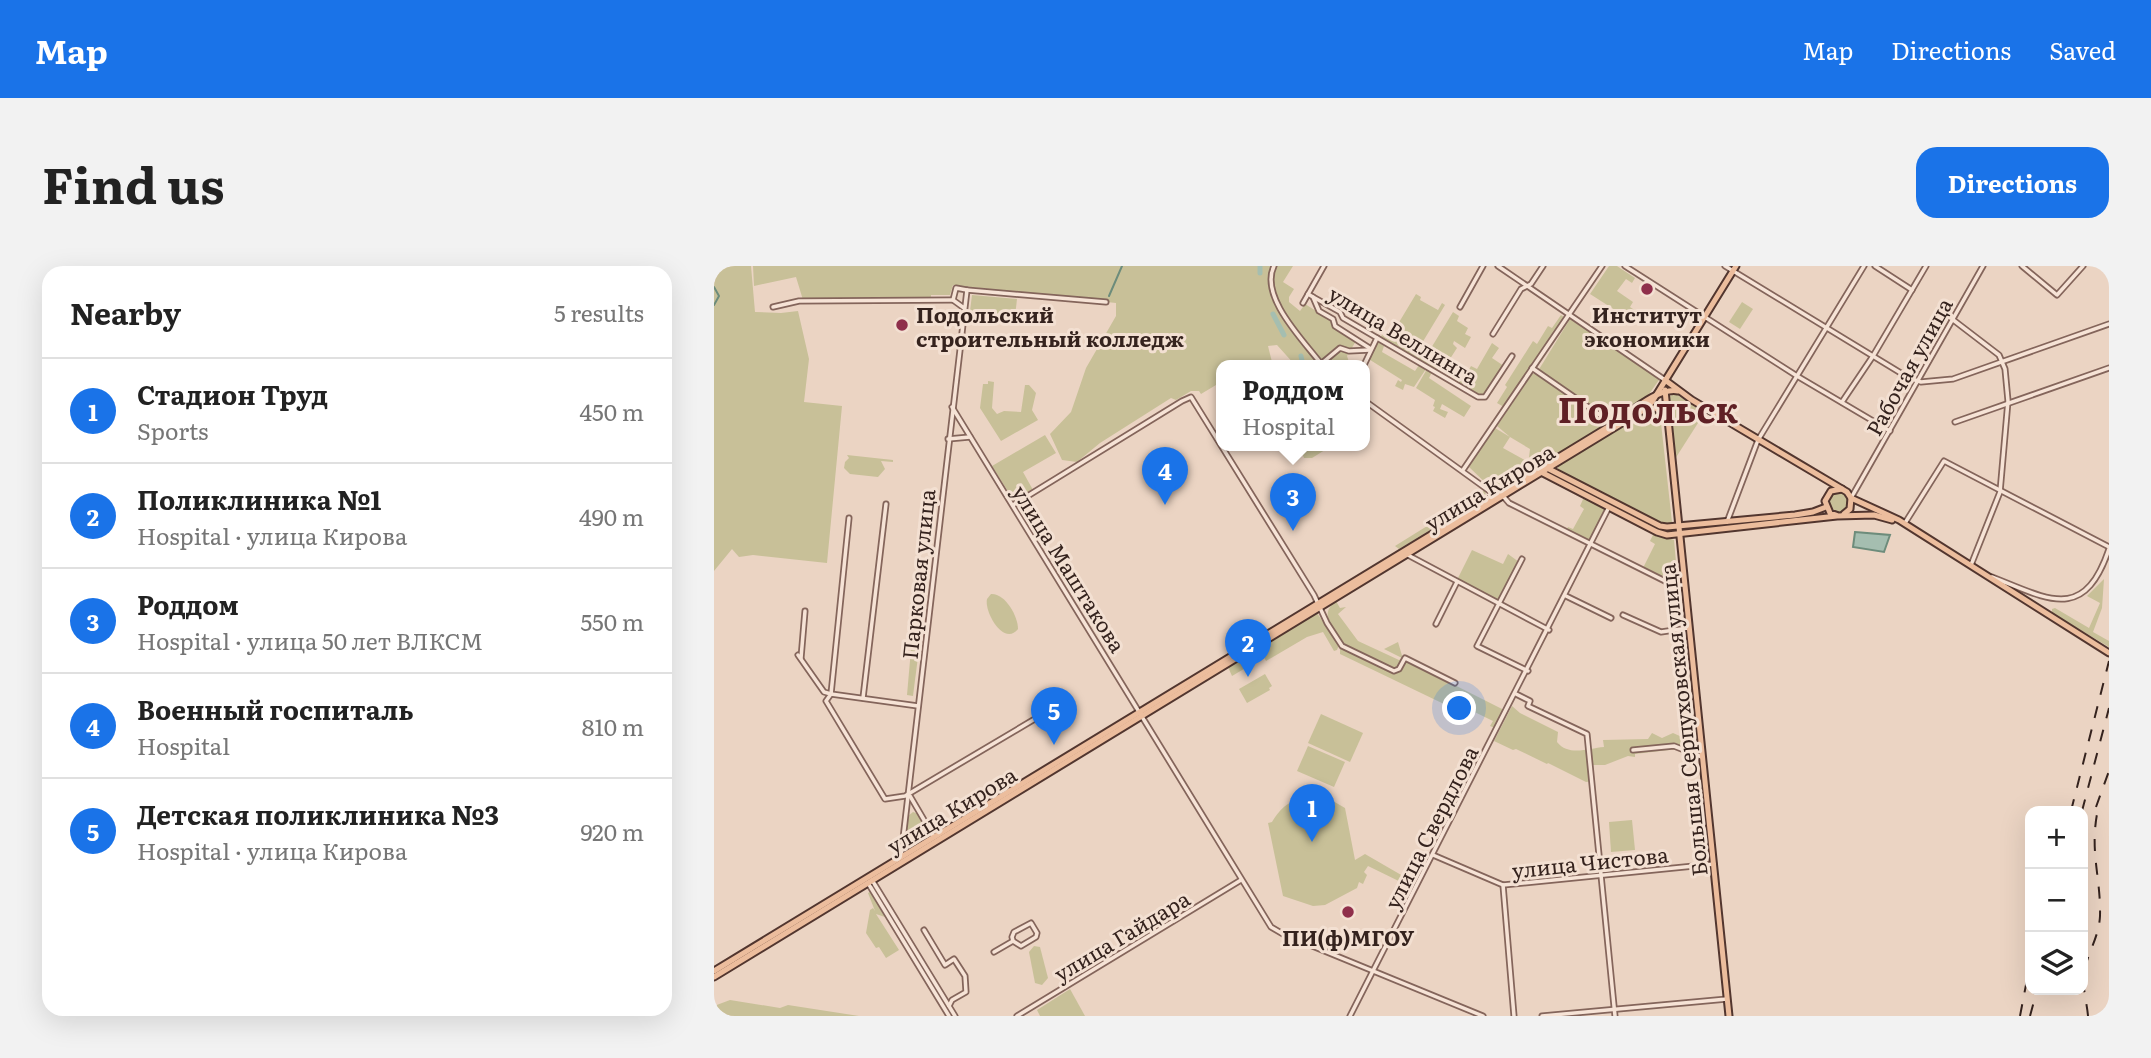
<!DOCTYPE html>
<html lang="en">
<head>
<meta charset="utf-8">
<style>
	body { margin:0; font-family:Literata,serif; background:#f2f2f2; color:#222 }
	.controls { position:absolute; right:21px; bottom:21px; display:grid; overflow:hidden; border-radius:14px; box-shadow:0 7px 28px #0002 }
	.controls button { width:63px; height:63px; display:grid; place-items:center; padding:0; border:0; border-bottom:2px solid #e0e0e0; background:#fff; color:#222; font:35px sans-serif }
	.you { position:absolute; left:746px; top:443px; width:24px; height:24px; margin:-18px; border:5px solid #fff; border-radius:50%; background:#1a73e8; box-shadow:0 0 0 10px #1a73e833 }
	.badge { display:grid; place-items:center; width:46px; height:46px; border-radius:50%; background:#1a73e8; color:#fff; font-size:23px; font-weight:700 }
	.pin { position:absolute; translate:-50% -58px; filter:drop-shadow(0 2px 4px #0008) }
	.pin::after { content:''; position:absolute; top:37px; width:24px; height:21px; background:inherit; clip-path:polygon(0 0,100% 0,50% 100%) }
	.popup { position:absolute; left:502px; top:94px; width:154px; height:91px; box-sizing:border-box; display:grid; place-content:center; border-radius:14px; background:#fff; filter:drop-shadow(0 2px 5px #0005); font-size:23px; white-space:nowrap; color:#767676 }
	.popup b { font-size:26px; color:#222 }
	.popup::after { content:''; position:absolute; left:50%; top:100%; margin-left:-14px; border:14px solid transparent; border-top-color:#fff }
	.list { margin:0; padding:0; list-style:none }
	h2 { display:flex; justify-content:space-between; align-items:center; height:91px; margin:0; padding:0 28px; font-size:30px }
	h2 small { font-size:23px; font-weight:400; color:#767676 }
	.list li { display:grid; grid-template-columns:46px 1fr auto; gap:21px; align-items:center; box-sizing:border-box; height:105px; padding:0 28px; border-top:2px solid #e0e0e0 }
	.list b { display:block; font-size:26px; white-space:nowrap }
	.list p { margin:0; font-size:23px; white-space:nowrap; color:#767676 }
	.list em { font-size:23px; font-style:normal; color:#767676 }
	.icon { flex:none; width:38px; height:38px; fill:none; stroke:currentColor; stroke-width:2; stroke-linecap:round; stroke-linejoin:round }
	.map { position:relative; flex:none; width:1395px; height:750px; overflow:hidden; border-radius:21px }
	header { display:flex; align-items:center; gap:42px; box-sizing:border-box; height:98px; padding:0 35px; background:#1a73e8; color:#fff }
	header strong { font-size:33px }
	nav { display:flex; gap:38px; margin-inline-start:auto; font-size:24px }
	.intro { display:flex; align-items:center; justify-content:space-between; box-sizing:border-box; height:168px; padding:0 42px }
	h1 { margin:0; font-size:49px }
	.button { padding:18px 32px; border-radius:21px; background:#1a73e8; color:#fff; font-size:24px; font-weight:700 }
	main { display:flex; gap:42px; padding:0 42px }
	aside { flex:1; background:#fff; border-radius:21px; box-shadow:0 7px 28px #0002 }
	.map>svg:first-child { display:block }
	.green { fill:#c8c098 }
	.water { fill:#a5beb0; stroke:#6d8c7b; stroke-width:2 }
	.lines { fill:none; stroke-linecap:round; stroke-linejoin:round }
	.stream { stroke:#6d8c7b; stroke-width:2 }
	.river { stroke:#a5beb0; stroke-width:5 }
	.minor-casing { stroke:#84655b; stroke-width:7 }
	.major-casing { stroke:#52362f; stroke-width:9 }
	.minor { stroke:#f6e3d6; stroke-width:3.5 }
	.major { stroke:#ecbd9d; stroke-width:5 }
	.rail { stroke:#35231e; stroke-width:2; stroke-dasharray:12 12; stroke-linecap:butt }
	.poi-dot { fill:#8f2f4b; stroke:#f3e0d2; stroke-width:2.5 }
	.labels { text-anchor:middle; dominant-baseline:central; stroke-width:6; stroke-linejoin:round; paint-order:stroke }
	.poi-label { font-size:21px; font-weight:bold; fill:#35231e; stroke:#f3e0d2 }
	.street-label { font-size:21px; fill:#35231e; stroke:#f3e0d2 }
	.town-label { font-size:35px; font-weight:bold; fill:#5f2025; stroke:#f3e0d2 }
</style>
</head>
<body>
<header>
<strong>Map</strong>
<nav><a>Map</a><a>Directions</a><a>Saved</a></nav>
</header>
<div class="intro"><h1>Find us</h1><a class="button">Directions</a></div>
<main>
<aside>
<h2>Nearby<small>5 results</small></h2>
<ul class="list">
<li><span class="badge">1</span><div><b>Стадион Труд</b><p>Sports</p></div><em>450 m</em></li>
<li><span class="badge">2</span><div><b>Поликлиника №1</b><p>Hospital · улица Кирова</p></div><em>490 m</em></li>
<li><span class="badge">3</span><div><b>Роддом</b><p>Hospital · улица 50 лет ВЛКСМ</p></div><em>550 m</em></li>
<li><span class="badge">4</span><div><b>Военный госпиталь</b><p>Hospital</p></div><em>810 m</em></li>
<li><span class="badge">5</span><div><b>Детская поликлиника №3</b><p>Hospital · улица Кирова</p></div><em>920 m</em></li>
</ul>
</aside>
<div class="map">
<svg width="1395" height="750" viewBox="0 0 1395 750">
	<rect width="100%" height="100%" fill="#ebd4c3"/>
	<g class="green">
		<polygon points="0,0 37,0 41,46 67,47 84,45 95,93 90,136 128,140 113,297 39,289 25,291 18,283 0,305"/>
		<polygon points="39,0 579,0 569,16 580,23 575,31 575,36 586,45 591,38 618,55 620,61 642,75 633,90 636,99 581,99 563,79 554,80 558,96 555,97 507,99 507,116 487,128 485,125 477,125 462,134 457,132 386,177 363,196 348,194 336,168 357,146 372,102 402,50 402,37 239,19 236,29 217,29 217,32 89,34 82,11 40,20"/>
		<polygon points="895,0 903,0 921,12 918,17 912,13 903,25 919,36 916,41 922,45 918,51 915,48 912,51 876,28"/>
		<polygon points="702,28 707,31 706,34 724,44 728,37 731,39 702,87 711,92 739,46 745,50 743,55 754,62 751,68 757,71 751,82 740,75 739,78 743,82 734,96 728,95 722,105 666,72 668,69 675,73"/>
		<polygon points="258,29 303,33 300,59 255,53"/>
		<polygon points="1028,36 1039,43 1026,63 1015,56"/>
		<polygon points="847,49 851,52 790,141 783,137 793,121 791,119 819,75 823,78 834,60 838,62"/>
		<polygon points="856,53 944,112 945,114 928,138 898,156 824,105"/>
		<polygon points="662,75 670,80 668,86 701,105 705,99 712,103 700,121 691,118 689,124 681,120 684,114 687,116 688,114 653,92"/>
		<polygon points="778,77 785,82 778,92 790,100 771,130 764,130 738,115 743,106 752,109 757,100 763,103"/>
		<polygon points="713,103 718,106 715,112 757,140 750,151 728,138 726,143 734,146 731,152 719,145 721,141 719,140 721,134 702,122"/>
		<polygon points="822,107 887,151 892,159 829,196 815,191 816,183 796,171 789,182 816,197 818,201 779,224 755,201 781,162 796,171 783,160 818,108"/>
		<polygon points="274,115 280,116 278,142 283,148 290,145 307,146 311,119 315,119 322,127 318,144 324,154 287,175 266,142 269,118 274,118"/>
		<polygon points="958,129 963,129 991,146 961,193 955,131"/>
		<polygon points="936,143 946,148 958,256 952,260 941,256 844,206 844,200"/>
		<polygon points="331,169 342,187 309,206 319,224 300,235 278,200"/>
		<polygon points="585,179 619,179 598,192 590,192"/>
		<polygon points="133,189 179,194 179,196 167,195 171,203 164,211 136,208 130,202 131,196 135,192"/>
		<polygon points="771,224 772,230 685,283 681,280"/>
		<circle cx="1125" cy="236" r="11"/>
		<polygon points="870,231 892,244 876,276 852,265 854,261 859,263 870,243 866,240"/>
		<polygon points="940,267 960,274 964,318 929,302 941,278 936,275"/>
		<polygon points="758,284 789,298 794,288 805,296 784,335 743,314"/>
		<polygon points="1390,313 1388,342 1379,366 1395,375 1395,381 1338,347 1338,343 1341,342 1375,362 1386,337 1373,330"/>
		<path d="M277,328C291,327 304,350 304,363C290,381 270,346 273,333Z"/>
		<path d="M622,335L626,342L632,341L624,348L644,375L685,394L688,392L670,383L684,376L689,393L792,445L781,462L776,460L779,455L738,435L735,440L732,439L626,388C629,366 600,351 622,335Z"/>
		<polygon points="603,347 625,379 623,384 620,385 609,366 593,371 552,395 550,391 518,410 514,401"/>
		<polygon points="200,349 209,351 199,430 193,429"/>
		<polygon points="551,408 558,420 555,422 556,424 533,437 525,423"/>
		<path d="M798,440L806,447L844,466L843,476C855,491 875,482 890,481L889,474L934,473L938,467L948,472L959,467L968,471L980,469L983,493L973,492L972,488L964,483L921,488V491L914,490L891,499H878L879,515L872,516L834,497L833,498L802,483L799,484L780,475Z"/>
		<polygon points="607,448 649,467 636,496 594,477"/>
		<polygon points="594,480 631,496 620,521 583,505"/>
		<path d="M601,529L612,531L631,542L641,594L651,588L701,617L699,622L654,600L650,606L653,609L649,618L645,616L643,622L611,639L599,640L569,630L554,557L558,556C569,538 580,532 601,529Z"/>
		<path d="M199,546C207,548 216,562 215,571L197,582H194L191,577L194,550Z"/>
		<polygon points="918,554 921,584 897,586 895,556"/>
		<polygon points="156,626 171,651 162,648 185,684 172,692 165,681 162,682 152,667 156,644 159,642 161,645 154,627"/>
		<polygon points="320,680 326,681 334,712 328,719 321,717 315,686"/>
		<polygon points="356,723 371,750 326,750 323,744"/>
		<polygon points="16,734 66,742 74,739 145,750 0,750 0,740"/>
	</g>
	<polygon class="water" points="1141,266 1176,269 1170,286 1139,281"/>
	<g class="lines">
		<g class="stream">
			<polyline points="0,21 5,30 0,39"/>
			<polyline points="395,30 408,0"/>
		</g>
		<g class="river">
			<polyline points="546,7 546,0"/>
			<polyline points="559,48 570,69"/>
			<polyline points="587,90 589,99"/>
		</g>
		<g class="minor-casing">
			<g id="minor">
				<path d="M560,0C545,31 590,75 608,99"/>
				<polyline points="784,0 951,114"/>
				<polyline points="911,0 1083,110 1176,165"/>
				<polyline points="1011,0 1195,112 1207,116 1239,113 1395,58"/>
				<polyline points="1161,0 1198,24"/>
				<polyline points="1308,0 1343,29 1369,0"/>
				<polyline points="253,24 392,36"/>
				<polyline points="594,28 599,31 605,45 619,53 621,60 657,83"/>
				<polyline points="599,31 626,46 629,52 764,131 771,131 798,90"/>
				<polyline points="589,37 610,0"/>
				<polyline points="59,41 85,35 239,34"/>
				<polyline points="746,41 769,0"/>
				<polyline points="1238,53 1285,89 1291,103 1294,135 1286,226 1257,299"/>
				<polyline points="779,68 807,23 817,18 829,0"/>
				<polyline points="608,97 626,82 635,85 656,84"/>
				<polyline points="650,99 663,72"/>
				<polyline points="818,102 899,158"/>
				<polyline points="651,117 651,135 781,229"/>
				<polyline points="1128,136 1159,90 1212,0"/>
				<polyline points="238,141 557,661 569,668 769,750"/>
				<polyline points="1241,156 1395,102"/>
				<polyline points="234,173 256,171"/>
				<polyline points="749,204 888,0"/>
				<polyline points="789,230 795,237 959,319 970,319"/>
				<polyline points="1137,232 1269,0"/>
				<polyline points="299,239 468,135 477,131 600,329 613,357 628,380 680,405 685,403 691,392 741,417"/>
				<polyline points="135,252 117,428 204,440"/>
				<polyline points="1013,256 1044,174 1150,0"/>
				<polyline points="1191,257 1230,195 1395,281"/>
				<polyline points="692,288 835,364"/>
				<polyline points="808,293 763,380 814,405"/>
				<path d="M1278,311C1334,333 1370,357 1395,283"/>
				<polyline points="852,330 897,352"/>
				<polyline points="909,349 947,366 974,362"/>
				<polyline points="722,358 743,316"/>
				<polyline points="84,389 110,426 117,428 112,435 171,533 191,530 341,441"/>
				<polyline points="87,392 91,345"/>
				<polyline points="802,428 816,435 814,440 873,468 901,750"/>
				<polyline points="149,432 172,238"/>
				<polyline points="919,484 960,480 988,491"/>
				<polyline points="196,530 220,571"/>
				<polyline points="719,589 789,619 1000,598"/>
				<polyline points="187,590 253,24 242,22 239,34 250,42"/>
				<polyline points="158,614 241,750"/>
				<polyline points="154,617 235,750"/>
				<polyline points="789,619 800,750"/>
				<polygon points="317,657 323,667 322,671 307,680 299,675 298,671 300,666"/>
				<polyline points="210,664 231,699 240,693 251,710 252,726 238,734 235,740"/>
				<polyline points="280,686 299,675"/>
				<polyline points="303,750 527,614"/>
				<polyline points="636,750 895,241"/>
				<polyline points="828,750 1013,733"/>
			</g>
		</g>
		<g class="major-casing">
			<g id="major">
				<polyline points="951,114 978,134 1133,226 1137,232 1185,254 1395,387"/>
				<polyline points="951,124 1015,750"/>
				<polyline points="934,142 942,142 951,151"/>
				<polyline points="833,202 946,260 953,261 1081,249 1099,246 1112,241"/>
				<polyline points="827,206 943,266 953,269 1123,250 1160,249 1178,254"/>
				<polyline points="1130,248 1136,243 1137,232"/>
				<polyline points="1122,249 1116,247 1111,235 1117,225 1128,223"/>
				<path d="M0,705L899,158C916,147 944,121 964,125"/>
				<polyline points="0,711 931,143 938,136 1022,0"/>
			</g>
		</g>
		<use href="#minor" class="minor"/>
		<use href="#major" class="major"/>
		<g class="rail">
			<polyline points="1382,541 1395,505"/>
			<polyline points="1357,545 1395,395"/>
			<polyline points="1368,545 1395,442"/>
			<polyline points="1306,750 1316,698"/>
			<polyline points="1316,750 1323,724"/>
			<path d="M1374,750C1373,737 1368,721 1370,707C1373,687 1385,672 1386,650C1387,611 1375,585 1384,543"/>
		</g>
	</g>
	<g class="poi-dot">
		<circle cx="933" cy="23" r="7"/>
		<circle cx="188" cy="59" r="7"/>
		<circle cx="634" cy="646" r="7"/>
	</g>
	<g class="labels">
		<g class="poi-label">
			<text x="202" y="47" text-anchor="start">Подольский<tspan x="202" dy="24">строительный колледж</tspan></text>
			<text x="933" y="47">Институт<tspan x="933" dy="24">экономики</tspan></text>
			<text x="634" y="670">ПИ(ф)МГОУ</text>
		</g>
		<g class="street-label">
			<text transform="translate(690 68) rotate(31)">улица Веллинга</text>
			<text transform="translate(1194 100) rotate(-61)">Рабочая улица</text>
			<text transform="translate(775 220) rotate(-31)">улица Кирова</text>
			<text transform="translate(356 302) rotate(58)">улица Маштакова</text>
			<text transform="translate(203 308) rotate(-84)">Парковая улица</text>
			<text transform="translate(968 454) rotate(-96)">Большая Серпуховская улица</text>
			<text transform="translate(237 543) rotate(-31)">улица Кирова</text>
			<text transform="translate(716 561) rotate(-63)">улица Свердлова</text>
			<text transform="translate(876 595) rotate(-6)">улица Чистова</text>
			<text transform="translate(407 669) rotate(-31)">улица Гайдара</text>
		</g>
		<g class="town-label">
			<text x="934" y="142">Подольск</text>
		</g>
	</g>
</svg>
<div class="controls">
<button>+</button>
<button>−</button>
<button><svg class="icon" aria-label="layers" viewBox="0 0 24 24"><path d="M12 4l9 5-9 5-9-5zM3 14l9 5 9-5"/></svg></button>
</div>
<div class="you"></div>
<div class="pin badge" style="left:598px;top:576px">1</div>
<div class="pin badge" style="left:534px;top:411px">2</div>
<div class="pin badge" style="left:579px;top:265px">3</div>
<div class="popup"><b>Роддом</b>Hospital</div>
<div class="pin badge" style="left:451px;top:239px">4</div>
<div class="pin badge" style="left:340px;top:479px">5</div>
</div>
</main>
</body>
</html>
